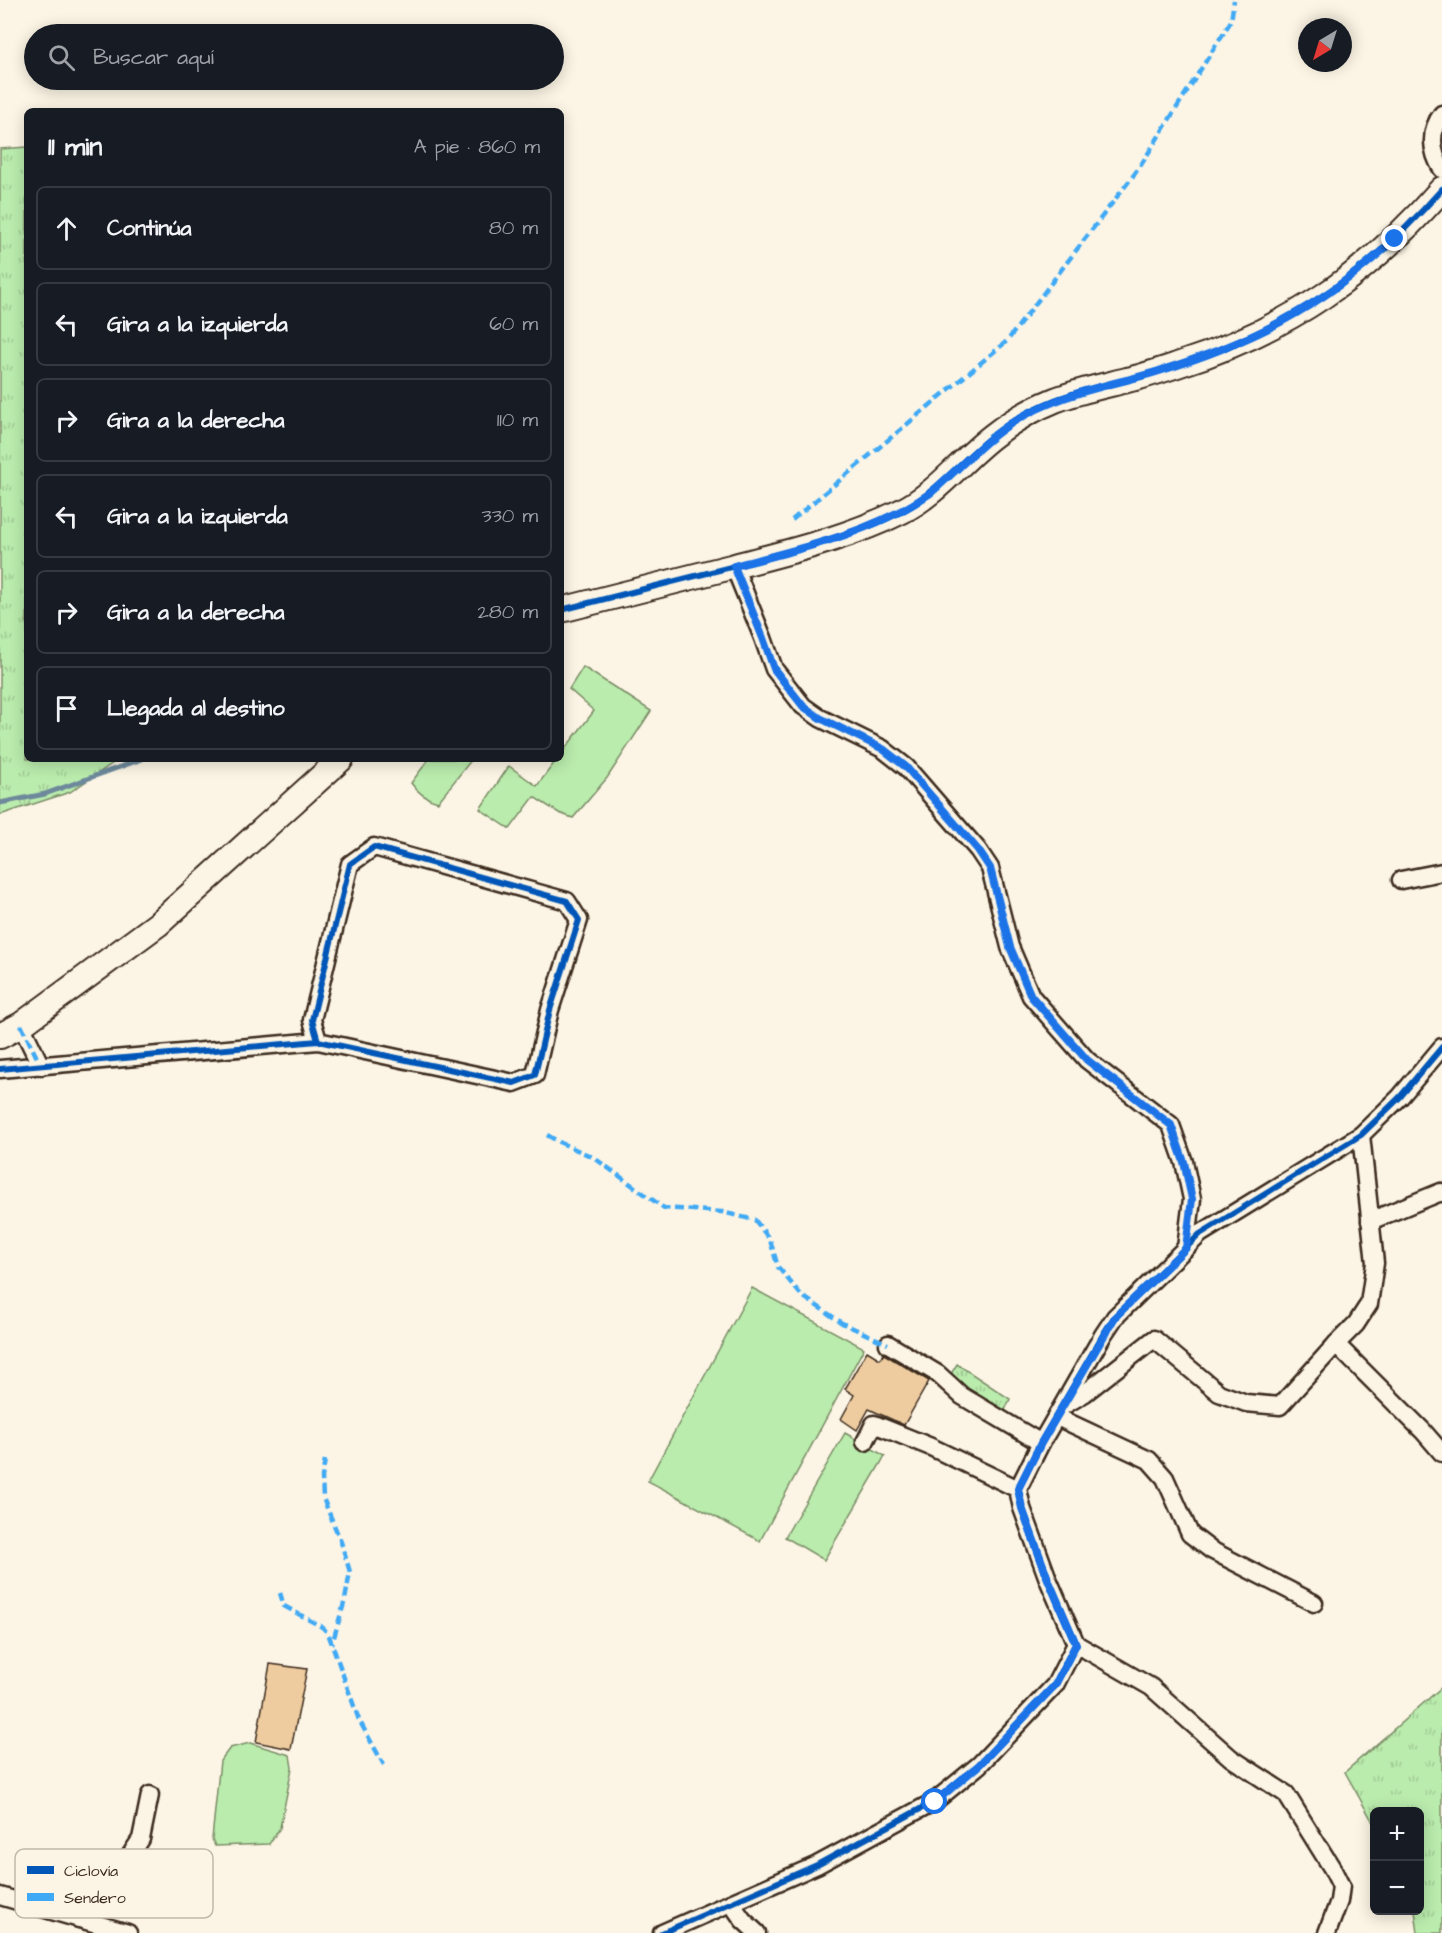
<!DOCTYPE html>
<html lang="es">
<head>
<meta charset="utf-8">
<style>
	body { margin:0; font-family:"Architects Daughter",sans-serif; background:#242831; color:#f1f3f6 }
	.controls { position:absolute; right:18px; bottom:18px; display:grid; overflow:hidden; border-radius:9px; box-shadow:0 3px 15px #0003 }
	.controls button { width:54px; height:54px; display:grid; place-items:center; padding:0; border:0; border-bottom:2px solid #363941; background:#171b24; color:#f1f3f6; font:30px sans-serif }
	.compass { position:absolute; left:1298px; top:18px; width:54px; height:54px; border-radius:50%; background:#171b24; box-shadow:0 3px 15px #0003; rotate:218deg }
	.stop { position:absolute; width:18px; height:18px; margin:-14px; border:4px solid #1a73e8; border-radius:50%; background:#fff }
	.stop.end { background:#1a73e8; border-color:#fff; box-shadow:0 2px 6px #0008 }
	.list { margin:0; padding:0; list-style:none }
	h2 { display:flex; justify-content:space-between; align-items:center; height:78px; margin:0; padding:0 24px; font-size:26px }
	h2 small { font-size:20px; font-weight:400; color:#9ea1a6 }
	.list li { display:grid; grid-template-columns:39px 1fr auto; gap:18px; align-items:center; box-sizing:border-box; height:84px; margin:0 12px 12px; padding:0 12px; border:2px solid #363941; border-radius:9px }
	.list b { display:block; font-size:22px; white-space:nowrap }
	.list em { font-size:20px; font-style:normal; color:#9ea1a6 }
	.icon { flex:none; width:33px; height:33px; fill:none; stroke:currentColor; stroke-width:2; stroke-linecap:round; stroke-linejoin:round }
	.map { position:relative; flex:none; width:1442px; height:1933px; overflow:hidden }
	.search { position:absolute; background:#171b24; box-shadow:0 3px 15px #0003; left:24px; top:24px; width:540px; height:66px; display:flex; align-items:center; gap:15px; box-sizing:border-box; padding:0 21px; border-radius:33px; color:#9ea1a6; font-size:22px }
	.panel { position:absolute; background:#171b24; box-shadow:0 3px 15px #0003; left:24px; top:108px; width:540px; height:654px; border-radius:9px }
	.map>svg:first-child { display:block }
	.grass { fill:url(#grass-tufts); stroke:#7a8b66; stroke-width:1.5 }
	.garden { fill:#baecad; stroke:#7a8b66; stroke-width:1.5 }
	.lines { fill:none; stroke-linecap:round; stroke-linejoin:round }
	.stream { stroke:#6d899b; stroke-width:5 }
	.building { fill:#eecc9f; stroke:#3b2a1e; stroke-width:1.5 }
	.street-casing { stroke:#3b2a1e; stroke-width:21 }
	.secondary-casing { stroke:#3b2a1e; stroke-width:28 }
	.street { stroke:#fcf5e5; stroke-width:16 }
	.secondary { stroke:#fcf5e5; stroke-width:24 }
	.quiet { stroke:#3fa9f5; stroke-width:4.5; stroke-dasharray:9 4.5; stroke-linecap:butt }
	.cycleway-casing { stroke:#fcf5e5; stroke-width:10 }
	.cycleway { stroke:#0057b8; stroke-width:6 }
	.route { stroke:#1a73e8; stroke-width:8 }
	.key { fill:#fcf5e5; stroke:#c2b8a9; stroke-width:1.5 }
	.key-label { font-size:16px; fill:#3b2a1e }
</style>
</head>
<body>
<div class="map">
<svg width="1442" height="1933" viewBox="0 0 1442 1933">
	<defs>
		<pattern id="grass-tufts" width="24" height="20" patternUnits="userSpaceOnUse" patternTransform="scale(1.5)"><rect width="24" height="20" fill="#baecad"/><path d="M3 7l-1-3M5 7V3M7 7l1-3M15 17l-1-3M17 17v-4M19 17l1-3" fill="none" stroke="#a1cb94"/></pattern>
	</defs>
	<rect width="100%" height="100%" fill="#fcf5e5"/>
	<filter id="ink" filterUnits="userSpaceOnUse"><feTurbulence type="fractalNoise" baseFrequency=".0167" numOctaves="2"/><feDisplacementMap in="SourceGraphic" scale="12" xChannelSelector="R" yChannelSelector="G"/><feConvolveMatrix kernelMatrix="1 2 1 2 8 2 1 2 1" color-interpolation-filters="sRGB"/></filter>
	<g filter="url(#ink)">
		<g class="grass">
			<polygon points="27,147 27,759 119,759 70,792 0,815 0,149"/>
			<polygon points="957,1364 1010,1399 1001,1419 946,1382"/>
			<polygon points="1442,1687 1442,1933 1418,1933 1415,1911 1420,1910 1420,1812 1374,1812 1374,1824 1345,1772"/>
		</g>
		<g class="garden">
			<polygon points="583,667 651,711 607,778 573,818 559,813 534,797 510,829 480,809 509,766 537,786 557,759 561,759 561,754 594,711 569,689"/>
			<path d="M429,759H472L438,802C426,799 418,793 411,783Z"/>
			<polygon points="752,1288 864,1348 760,1541 648,1481"/>
			<polygon points="845,1433 885,1456 824,1560 785,1537"/>
			<polygon points="250,1743 290,1755 292,1768 280,1828 269,1844 215,1846 212,1839 220,1761 230,1748"/>
		</g>
		<g class="lines">
			<polyline class="stream" points="0,803 45,794 142,759"/>
		</g>
		<g class="building">
			<polygon points="867,1351 880,1359 884,1354 929,1381 904,1425 869,1409 857,1430 841,1419 854,1395 845,1389"/>
			<polygon points="270,1664 307,1669 291,1749 256,1742"/>
		</g>
		<g class="lines">
			<g class="street-casing">
				<g id="street">
					<path d="M1442,114C1429,131 1431,152 1442,169"/>
					<polyline points="734,566 763,638 774,669 803,706 820,718 883,749 906,767 978,850 990,868 1010,947 1031,996 1087,1060 1171,1125 1184,1162 1192,1199 1186,1248"/>
					<polyline points="1401,880 1442,872"/>
					<polyline points="21,1025 41,1066"/>
					<polyline points="0,1069 318,1041 514,1083 535,1075 550,1010 579,920 567,901 374,847 350,864 312,1020 318,1041"/>
					<polyline points="1361,1135 1375,1263 1369,1304 1356,1324 1336,1344 1423,1431 1442,1453"/>
					<polyline points="1370,1221 1441,1192 1442,1193"/>
					<polyline points="888,1344 938,1374 962,1396 1041,1443"/>
					<polyline points="1063,1406 1085,1393 1154,1339 1219,1393 1246,1403 1280,1406 1336,1344"/>
					<polyline points="1057,1417 1149,1460 1165,1478 1190,1534 1211,1550 1314,1603"/>
					<polyline points="865,1442 874,1424 931,1447 1018,1489"/>
					<polyline points="1076,1644 1151,1687 1231,1758 1286,1794 1332,1868 1341,1886 1339,1901 1327,1933"/>
					<polyline points="0,1896 128,1933"/>
					<polyline points="731,1903 743,1920 757,1933"/>
					<polyline points="79,1919 112,1883 141,1839 150,1795"/>
					<polyline points="662,1933 817,1865 935,1801 979,1765 1055,1685 1076,1644 1048,1579 1022,1508 1018,1489 1041,1443 1103,1335 1115,1317 1200,1234 1361,1135 1400,1097 1442,1047"/>
				</g>
			</g>
			<g class="secondary-casing">
				<g id="secondary">
					<path d="M561,610C618,596 674,581 731,567C788,552 848,538 902,511C938,493 962,459 994,435C1012,421 1033,409 1055,400C1078,391 1103,386 1127,380C1145,376 1162,370 1180,364C1289,329 1366,276 1442,189"/>
					<polyline points="0,1036 21,1025 158,924 341,759"/>
				</g>
			</g>
			<use href="#street" class="street"/>
			<use href="#secondary" class="secondary"/>
			<g class="quiet">
				<polyline points="792,520 1007,341 1139,168 1231,21 1234,0"/>
				<polyline points="21,1025 41,1066"/>
				<polyline points="547,1135 561,1143 593,1157 664,1208 722,1212 755,1220 770,1240 778,1267 801,1295 842,1323 888,1344"/>
				<polyline points="325,1460 322,1477 323,1498 341,1542 350,1572 345,1600 332,1644"/>
				<polyline points="280,1593 284,1606 322,1627 328,1633 359,1720 384,1765"/>
			</g>
			<g class="cycleway-casing">
				<g id="cycleway">
					<path d="M561,610C618,596 674,581 731,567C788,552 848,538 902,511C938,493 962,459 994,435C1012,421 1033,409 1055,400C1078,391 1103,386 1127,380C1145,376 1162,370 1180,364C1289,329 1366,276 1442,189"/>
					<polyline points="0,1069 318,1041 514,1083 535,1075 550,1010 579,920 567,901 374,847 350,864 312,1020 318,1041"/>
					<polyline points="662,1933 817,1865 935,1801 979,1765 1055,1685 1076,1644 1048,1579 1022,1508 1018,1489 1041,1443 1103,1335 1115,1317 1200,1234 1361,1135 1400,1097 1442,1047"/>
				</g>
			</g>
			<use href="#cycleway" class="cycleway"/>
		</g>
	</g>
	<g class="lines" filter="url(#ink)">
		<path class="route" d="M935,1802L979,1765L1055,1685L1076,1644L1048,1579L1022,1508L1018,1489L1041,1443L1115,1317L1186,1248L1192,1199L1184,1162L1171,1125L1087,1060L1031,996L1010,947L990,868L978,850L906,767L883,749L820,718L803,706L774,669L763,638L734,566C800,549 872,533 929,494C938,487 947,478 956,470C980,447 1004,424 1035,410C1074,391 1115,384 1156,372C1252,342 1321,308 1395,239"/>
	</g>
	<rect x="15" y="1849" width="198" height="69" rx="9" class="key"/>
	<rect x="27" y="1866" width="27" height="8" fill="#0057b8"/>
	<rect x="27" y="1893" width="27" height="8" fill="#3fa9f5"/>
	<g class="key-label">
		<text x="64" y="1876">Ciclovía</text>
		<text x="64" y="1903">Sendero</text>
	</g>
</svg>
<div class="controls">
<button>+</button>
<button>−</button>
</div>
<svg class="compass" viewBox="-18 -18 36 36"><path d="M0-13l5 13h-10z" fill="#e53935"/><path d="M0 13l5-13h-10z" fill="#9ea1a6"/></svg>
<div class="stop" style="left:935px;top:1802px"></div>
<div class="stop end" style="left:1395px;top:239px"></div>
<div class="search"><svg class="icon" aria-label="search" viewBox="0 0 24 24"><circle cx="10" cy="10" r="6"/><path d="M15 15l6 6"/></svg>Buscar aquí</div>
<section class="panel">
<h2>11 min<small>A pie · 860 m</small></h2>
<ul class="list">
<li><svg class="icon" aria-label="ahead" viewBox="0 0 24 24"><path d="M12 20V5M6 11l6-6 6 6"/></svg><div><b>Continúa</b></div><em>80 m</em></li>
<li><svg class="icon" aria-label="left" viewBox="0 0 24 24"><path d="M17 20v-9H6M10 6l-5 5 5 5"/></svg><div><b>Gira a la izquierda</b></div><em>60 m</em></li>
<li><svg class="icon" aria-label="right" viewBox="0 0 24 24"><path d="M7 20v-9h11M14 6l5 5-5 5"/></svg><div><b>Gira a la derecha</b></div><em>110 m</em></li>
<li><svg class="icon" aria-label="left" viewBox="0 0 24 24"><path d="M17 20v-9H6M10 6l-5 5 5 5"/></svg><div><b>Gira a la izquierda</b></div><em>330 m</em></li>
<li><svg class="icon" aria-label="right" viewBox="0 0 24 24"><path d="M7 20v-9h11M14 6l5 5-5 5"/></svg><div><b>Gira a la derecha</b></div><em>280 m</em></li>
<li><svg class="icon" aria-label="arrive" viewBox="0 0 24 24"><path d="M6 21V4h12l-3 4 3 4H6"/></svg><div><b>Llegada al destino</b></div></li>
</ul>
</section>
</div>
</body>
</html>
